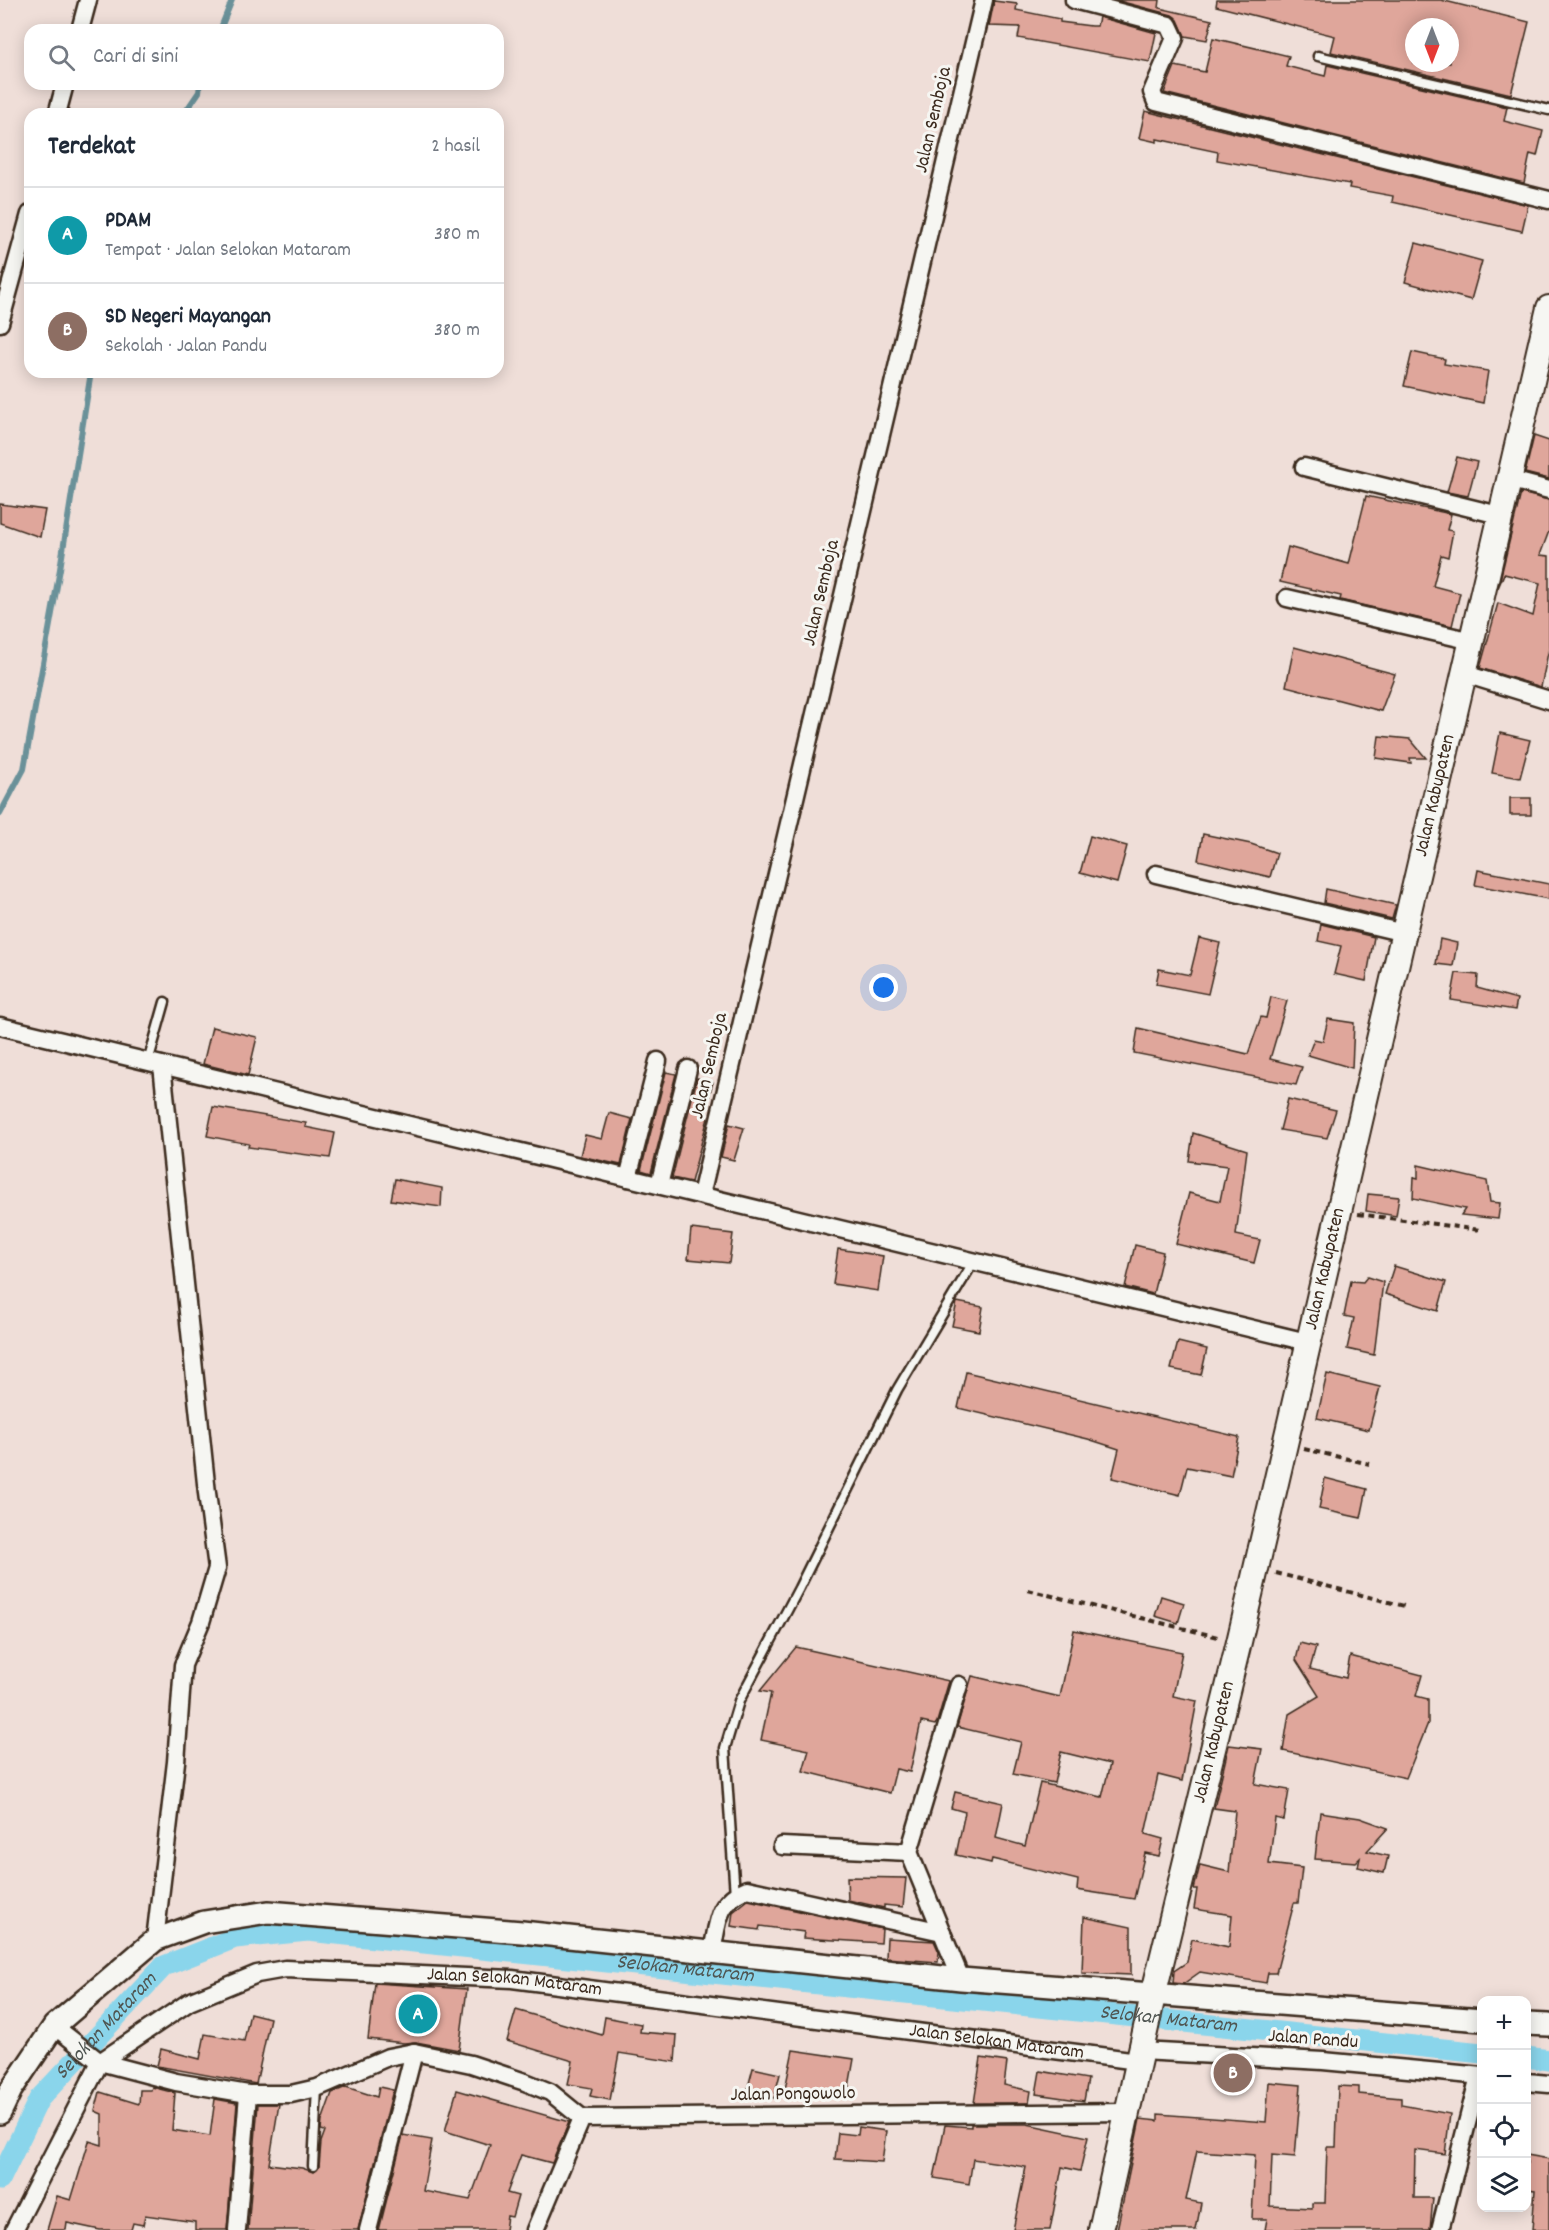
<!DOCTYPE html>
<html lang="id">
<head>
<meta charset="utf-8">
<style>
	body { margin:0; font-family:Dekko,sans-serif; background:#f2f2f3; color:#1f2937 }
	.controls { position:absolute; right:18px; bottom:18px; display:grid; overflow:hidden; border-radius:12px; box-shadow:0 3px 15px #0003 }
	.controls button { width:54px; height:54px; display:grid; place-items:center; padding:0; border:0; border-bottom:2px solid #e0e1e3; background:#fff; color:#1f2937; font:30px sans-serif }
	.compass { position:absolute; left:1405px; top:18px; width:54px; height:54px; border-radius:50%; background:#fff; box-shadow:0 3px 15px #0003; rotate:180deg }
	.you { position:absolute; left:884px; top:988px; width:21px; height:21px; margin:-15px; border:4px solid #fff; border-radius:50%; background:#1a73e8; box-shadow:0 0 0 9px #1a73e833 }
	.badge { display:grid; place-items:center; width:39px; height:39px; border-radius:50%; background:#1f6fb2; color:#fff; font-size:20px; font-weight:700 }
	.pin { position:absolute; translate:-50% -50%; border:3px solid #fff; box-shadow:0 2px 6px #0006 }
	.list { margin:0; padding:0; list-style:none }
	h2 { display:flex; justify-content:space-between; align-items:center; height:78px; margin:0; padding:0 24px; font-size:26px }
	h2 small { font-size:20px; font-weight:400; color:#747a83 }
	.list li { display:grid; grid-template-columns:39px 1fr auto; gap:18px; align-items:center; box-sizing:border-box; height:96px; padding:0 24px; border-top:2px solid #e0e1e3 }
	.list b { display:block; font-size:22px; white-space:nowrap }
	.list p { margin:0; font-size:20px; white-space:nowrap; color:#747a83 }
	.list em { font-size:20px; font-style:normal; color:#747a83 }
	.icon { flex:none; width:33px; height:33px; fill:none; stroke:currentColor; stroke-width:2; stroke-linecap:round; stroke-linejoin:round }
	.map { position:relative; flex:none; width:1549px; height:2230px; overflow:hidden }
	.search { position:absolute; background:#fff; box-shadow:0 3px 15px #0003; left:24px; top:24px; width:480px; height:66px; display:flex; align-items:center; gap:15px; box-sizing:border-box; padding:0 21px; border-radius:18px; color:#747a83; font-size:22px }
	.panel { position:absolute; background:#fff; box-shadow:0 3px 15px #0003; left:24px; top:108px; width:480px; height:270px; border-radius:18px }
	.map>svg:first-child { display:block }
	.lines { fill:none; stroke-linecap:round; stroke-linejoin:round }
	.stream { stroke:#6a9199; stroke-width:6 }
	.canal { stroke:#8ad5eb; stroke-width:21 }
	.building { fill:#dfa69b; stroke:#3b2a1e; stroke-width:1.5; fill-rule:evenodd }
	.service-casing { stroke:#3b2a1e; stroke-width:13 }
	.minor-casing { stroke:#3b2a1e; stroke-width:21 }
	.tertiary-casing { stroke:#3b2a1e; stroke-width:26 }
	.secondary-casing { stroke:#3b2a1e; stroke-width:28 }
	.path { stroke:#3b2a1e; stroke-width:4; stroke-dasharray:6 4.5; stroke-linecap:butt }
	.service { stroke:#f6f6f2; stroke-width:8 }
	.minor { stroke:#f6f6f2; stroke-width:16 }
	.tertiary { stroke:#f6f6f2; stroke-width:21 }
	.secondary { stroke:#f6f6f2; stroke-width:24 }
	.labels { text-anchor:middle; dominant-baseline:central; stroke-width:6; stroke-linejoin:round; paint-order:stroke }
	.street-label { font-size:20px; fill:#3b2a1e; stroke:#f6f6f2 }
	.water-label { font-size:21px; font-style:italic; fill:#4f5551; stroke:#f6f6f2 }
</style>
</head>
<body>
<div class="map">
<svg width="1549" height="2230" viewBox="0 0 1549 2230">
	<rect width="100%" height="100%" fill="#efded8"/>
	<filter id="ink" filterUnits="userSpaceOnUse"><feTurbulence type="fractalNoise" baseFrequency=".0167" numOctaves="2"/><feDisplacementMap in="SourceGraphic" scale="12" xChannelSelector="R" yChannelSelector="G"/><feConvolveMatrix kernelMatrix="1 2 1 2 8 2 1 2 1" color-interpolation-filters="sRGB"/></filter>
	<g filter="url(#ink)">
		<g class="lines">
			<g class="stream">
				<polyline points="220,30 232,0"/>
				<polyline points="184,114 199,92 200,84"/>
				<polyline points="0,814 24,769 60,569 91,372"/>
			</g>
			<g class="canal">
				<polyline points="1526,2057 1549,2060"/>
				<path id="s1" d="M0,2180L39,2099L164,1966L235,1938L308,1931L1482,2053"/>
			</g>
		</g>
		<g class="building">
			<polygon points="1115,0 1160,0 1159,8 1212,20 1207,40 1185,36 1178,20 1172,15"/>
			<path d="M1217,0H1441L1529,22L1511,94L1331,52L1335,36L1216,6ZM1414,27H1450V63H1414Z"/>
			<polygon points="994,1 1017,4 1016,10 1060,19 1060,22 1091,26 1097,26 1099,17 1156,33 1150,62 1018,38 1020,27 989,26"/>
			<polygon points="1213,38 1289,56 1286,66 1325,76 1327,65 1507,107 1504,121 1543,131 1537,156 1530,154 1524,183 1164,93 1175,66 1205,72"/>
			<polygon points="1145,111 1528,205 1522,231 1392,202 1393,196 1349,188 1350,184 1217,160 1218,152 1157,139 1157,142 1139,138"/>
			<polygon points="1416,243 1482,261 1471,300 1405,282"/>
			<polygon points="1412,352 1445,359 1444,364 1488,371 1483,403 1404,386"/>
			<polygon points="1534,436 1549,441 1549,479 1525,473"/>
			<polygon points="1457,457 1477,462 1468,496 1447,492"/>
			<polygon points="1521,493 1549,500 1549,531 1540,555 1549,556 1549,648 1541,687 1480,668 1498,603 1533,616 1540,583 1504,574 1498,588"/>
			<polygon points="1366,496 1451,514 1447,530 1453,531 1448,557 1441,555 1433,586 1460,593 1452,626 1340,600 1341,596 1280,582 1288,547 1349,564"/>
			<polygon points="0,504 45,510 40,537 0,523"/>
			<polygon points="1294,647 1395,674 1381,711 1286,686"/>
			<polygon points="1500,733 1530,740 1520,778 1492,773"/>
			<polygon points="1379,736 1410,739 1426,758 1410,758 1411,763 1376,758"/>
			<rect x="1510" y="798" width="21" height="17"/>
			<polygon points="1203,834 1251,844 1277,853 1270,877 1198,860"/>
			<polygon points="1090,836 1127,846 1117,883 1080,873"/>
			<polygon points="1478,870 1549,884 1549,899 1475,885"/>
			<polygon points="1326,889 1396,905 1392,919 1324,903"/>
			<polygon points="1321,924 1374,937 1366,981 1334,974 1341,946 1318,941"/>
			<polygon points="1199,938 1220,943 1208,994 1156,984 1159,969 1190,975"/>
			<polygon points="1440,939 1457,943 1453,966 1436,964"/>
			<polygon points="1456,973 1478,975 1477,988 1517,999 1515,1010 1451,1000"/>
			<polygon points="1271,997 1287,1001 1270,1059 1302,1067 1296,1085 1134,1053 1138,1028 1248,1054 1261,1017 1266,1018"/>
			<polygon points="1328,1019 1354,1023 1352,1068 1308,1055 1314,1039 1323,1041"/>
			<polygon points="212,1027 257,1037 248,1075 203,1064"/>
			<polygon points="666,1072 676,1074 651,1173 641,1170"/>
			<polygon points="697,1078 713,1082 704,1114 708,1118 691,1182 672,1178"/>
			<polygon points="1288,1099 1336,1110 1327,1138 1280,1130"/>
			<polygon points="213,1107 306,1123 305,1127 335,1133 330,1158 248,1147 249,1144 207,1136"/>
			<polygon points="609,1113 632,1119 621,1165 580,1156 585,1135 602,1139"/>
			<polygon points="729,1124 744,1128 734,1160 721,1157"/>
			<polygon points="1193,1133 1247,1150 1236,1235 1260,1240 1254,1263 1176,1244 1189,1193 1220,1201 1227,1166 1189,1161"/>
			<polygon points="1418,1165 1487,1181 1490,1202 1500,1203 1498,1219 1461,1215 1465,1209 1413,1198 1414,1177 1418,1178"/>
			<polygon points="395,1179 442,1188 441,1207 391,1200"/>
			<polygon points="1368,1194 1399,1197 1396,1216 1366,1211"/>
			<polygon points="691,1229 733,1234 729,1263 688,1259"/>
			<polygon points="1135,1245 1163,1252 1153,1294 1125,1287"/>
			<polygon points="838,1249 883,1256 878,1291 833,1284"/>
			<polygon points="1394,1266 1446,1282 1438,1311 1385,1294"/>
			<polygon points="1367,1277 1383,1282 1374,1355 1347,1349 1354,1318 1344,1316 1351,1281 1363,1282"/>
			<polygon points="957,1302 983,1307 979,1331 952,1326"/>
			<polygon points="1178,1342 1207,1349 1201,1375 1171,1369"/>
			<polygon points="966,1372 1239,1437 1231,1476 1187,1467 1180,1495 1112,1478 1119,1449 1088,1439 958,1408"/>
			<polygon points="1327,1374 1380,1387 1369,1430 1317,1418"/>
			<polygon points="1325,1478 1367,1489 1361,1518 1319,1509"/>
			<polygon points="1161,1596 1184,1603 1178,1623 1155,1616"/>
			<polygon points="1074,1630 1182,1652 1173,1696 1197,1701 1182,1781 1158,1775 1145,1834 1163,1839 1159,1856 1145,1853 1134,1899 1077,1890 1078,1880 992,1859 991,1863 956,1855 965,1812 951,1808 955,1792 1003,1803 996,1838 1025,1846 1040,1783 1102,1797 1110,1764 1061,1752 1054,1783 1013,1774 1021,1742 957,1727 972,1676 1060,1697"/>
			<polygon points="1300,1643 1316,1647 1310,1669 1346,1678 1350,1656 1422,1675 1416,1696 1428,1699 1428,1723 1406,1778 1283,1751 1289,1714 1319,1696 1296,1660"/>
			<polygon points="796,1647 949,1681 937,1722 935,1725 921,1722 910,1772 896,1769 890,1793 803,1771 809,1750 761,1740 771,1693 760,1691"/>
			<polygon points="1229,1745 1262,1749 1255,1784 1289,1790 1284,1820 1275,1818 1269,1864 1302,1868 1298,1903 1294,1903 1276,1973 1268,1973 1266,1983 1200,1972 1183,1984 1173,1983 1174,1971 1187,1962 1192,1939 1229,1947 1232,1915 1194,1909 1197,1889 1194,1889 1200,1865 1229,1872 1235,1811 1214,1808"/>
			<polygon points="1320,1812 1360,1818 1388,1828 1367,1851 1388,1856 1384,1873 1358,1867 1360,1858 1356,1862 1315,1859"/>
			<polygon points="847,1877 906,1878 903,1907 884,1905 884,1908 848,1900"/>
			<polygon points="748,1900 882,1929 881,1943 803,1938 804,1932 760,1926 759,1930 731,1926 733,1912"/>
			<polygon points="1084,1917 1131,1927 1131,1975 1082,1973"/>
			<polygon points="887,1938 934,1941 939,1952 938,1962 886,1958"/>
			<polygon points="375,1983 467,1989 459,2050 416,2042 404,2043 368,2039"/>
			<polygon points="516,2010 602,2035 605,2017 641,2024 640,2032 677,2035 675,2062 619,2053 610,2100 590,2096 592,2088 568,2084 573,2061 507,2041"/>
			<polygon points="250,2013 270,2018 256,2084 157,2066 161,2049 200,2059 205,2034 244,2041"/>
			<polygon points="793,2050 854,2059 847,2098 785,2089"/>
			<polygon points="981,2058 1007,2062 1004,2085 1031,2091 1029,2103 974,2103"/>
			<polygon points="753,2068 780,2074 774,2098 747,2091"/>
			<polygon points="1040,2071 1088,2079 1084,2101 1036,2094"/>
			<polygon points="1269,2082 1301,2085 1295,2157 1272,2155 1270,2206 1312,2208 1312,2203 1325,2203 1327,2147 1336,2147 1338,2086 1359,2087 1359,2094 1401,2098 1401,2105 1450,2114 1445,2154 1415,2150 1414,2198 1433,2198 1430,2230 1265,2230 1267,2219 1252,2219 1255,2155 1197,2151 1186,2200 1201,2203 1196,2230 1117,2230 1140,2119 1158,2121 1158,2114 1266,2122"/>
			<polygon points="152,2087 175,2093 172,2130 210,2136 215,2099 237,2103 227,2230 195,2230 195,2222 145,2215 143,2225 133,2223 131,2230 100,2230 67,2223 66,2230 47,2230 57,2196 71,2200 89,2141 102,2145 102,2114 95,2111 100,2092 139,2104 140,2090 151,2090"/>
			<polygon points="346,2087 377,2097 379,2087 393,2090 358,2230 248,2230 258,2104 279,2104 269,2164 302,2168 313,2172 319,2167 321,2142 325,2131 321,2130 322,2121 332,2093"/>
			<polygon points="457,2090 569,2122 552,2163 521,2155 507,2193 518,2196 512,2217 507,2216 505,2230 379,2230 403,2135 432,2140 423,2191 470,2200 490,2145 445,2131"/>
			<polygon points="971,2124 1027,2124 1088,2137 1080,2171 1062,2167 1050,2230 1013,2230 1026,2167 973,2159 969,2184 934,2178 945,2125 971,2127"/>
			<polygon points="859,2127 886,2131 882,2162 835,2159 838,2133 858,2135"/>
			<polygon points="1527,2155 1549,2159 1549,2230 1532,2230 1535,2190 1527,2189"/>
		</g>
		<g class="lines">
			<g class="service-casing">
				<g id="service">
					<polyline points="1318,56 1549,110"/>
					<polyline points="148,1062 165,1002"/>
					<polyline points="735,1895 725,1748 739,1701 799,1588 897,1390 974,1261"/>
					<polyline points="313,2166 317,2088"/>
				</g>
			</g>
			<g class="minor-casing">
				<g id="minor">
					<polyline points="1074,0 1169,25 1175,38 1152,92 1156,102 1549,200"/>
					<polyline points="80,30 88,0"/>
					<polyline points="57,114 65,84"/>
					<polyline points="0,323 30,214"/>
					<polyline points="1304,467 1499,515"/>
					<polyline points="1508,479 1549,490"/>
					<polyline points="1287,598 1472,641"/>
					<polyline points="1465,674 1549,700"/>
					<polyline points="1156,874 1404,933"/>
					<polyline points="0,1026 1307,1342"/>
					<polyline points="628,1178 658,1061"/>
					<polyline points="659,1185 688,1069"/>
					<polyline points="701,1195 984,0"/>
					<polyline points="959,1685 909,1852 961,1979"/>
					<polyline points="782,1846 909,1852"/>
					<polyline points="155,1940 176,1762 183,1665 201,1622 217,1568 207,1493 162,1065"/>
					<path d="M712,1952C718,1924 716,1901 747,1889L942,1932"/>
					<polyline points="54,2026 100,2062 176,2082 248,2094 291,2094 317,2088 388,2057 414,2052 471,2064 525,2082 550,2092 582,2118"/>
					<polyline points="1141,2051 1323,2061 1482,2076"/>
					<polyline points="1526,2082 1549,2084"/>
					<path id="s2" d="M14,2230L100,2062L189,2002L257,1974L285,1969L512,1979L1138,2061"/>
					<polyline points="237,2230 248,2094"/>
					<polyline points="368,2230 414,2052"/>
					<polyline points="535,2230 582,2118 1127,2112"/>
					<polyline points="1440,2230 1479,2076"/>
				</g>
			</g>
			<g class="tertiary-casing">
				<g id="tertiary">
					<polyline points="1526,2024 1549,2025"/>
					<polyline points="0,2113 11,2090 54,2026 155,1940 204,1922 268,1912 522,1932 961,1979 1482,2020"/>
				</g>
			</g>
			<g class="secondary-casing">
				<g id="secondary">
					<path id="s3" d="M1101,2230L1153,1996L1239,1642L1549,308"/>
				</g>
			</g>
			<g class="path">
				<polyline points="1358,1214 1480,1230"/>
				<polyline points="1304,1449 1370,1464"/>
				<polyline points="1276,1573 1408,1607"/>
				<polyline points="1028,1590 1218,1637"/>
			</g>
			<use href="#service" class="service"/>
			<use href="#minor" class="minor"/>
			<use href="#tertiary" class="tertiary"/>
			<use href="#secondary" class="secondary"/>
		</g>
	</g>
	<g class="labels">
		<g class="street-label">
			<text transform="translate(934 120) rotate(-77)">Jalan Semboja</text>
			<text transform="translate(822 593) rotate(-77)">Jalan Semboja</text>
			<text stroke="none"><textPath href="#s3" startOffset="1473">Jalan Kabupaten</textPath></text>
			<text transform="translate(710 1066) rotate(-77)">Jalan Semboja</text>
			<text stroke="none"><textPath href="#s3" startOffset="987">Jalan Kabupaten</textPath></text>
			<text stroke="none"><textPath href="#s3" startOffset="501">Jalan Kabupaten</textPath></text>
			<text stroke="none"><textPath href="#s2" startOffset="628">Jalan Selokan Mataram</textPath></text>
			<text transform="translate(1313 2040) rotate(4)">Jalan Pandu</text>
			<text stroke="none"><textPath href="#s2" startOffset="1114">Jalan Selokan Mataram</textPath></text>
			<text transform="translate(793 2095) rotate(-1)">Jalan Pongowolo</text>
		</g>
		<g class="water-label">
			<text stroke="none"><textPath href="#s1" startOffset="801">Selokan Mataram</textPath></text>
			<text stroke="none"><textPath href="#s1" startOffset="1287">Selokan Mataram</textPath></text>
			<text stroke="none"><textPath href="#s1" startOffset="189">Selokan Mataram</textPath></text>
		</g>
	</g>
</svg>
<div class="controls">
<button>+</button>
<button>−</button>
<button><svg class="icon" aria-label="locate" viewBox="0 0 24 24"><circle cx="12" cy="12" r="6"/><path d="M12 2v4M12 18v4M2 12h4M18 12h4"/></svg></button>
<button><svg class="icon" aria-label="layers" viewBox="0 0 24 24"><path d="M12 4l9 5-9 5-9-5zM3 14l9 5 9-5"/></svg></button>
</div>
<svg class="compass" viewBox="-18 -18 36 36"><path d="M0-13l5 13h-10z" fill="#e53935"/><path d="M0 13l5-13h-10z" fill="#747a83"/></svg>
<div class="you"></div>
<div class="pin badge" style="left:418px;top:2014px;background:#0f9aa8">A</div>
<div class="pin badge" style="left:1233px;top:2073px;background:#8d6e63">B</div>
<div class="search"><svg class="icon" aria-label="search" viewBox="0 0 24 24"><circle cx="10" cy="10" r="6"/><path d="M15 15l6 6"/></svg>Cari di sini</div>
<section class="panel">
<h2>Terdekat<small>2 hasil</small></h2>
<ul class="list">
<li><span class="badge" style="background:#0f9aa8">A</span><div><b>PDAM</b><p>Tempat · Jalan Selokan Mataram</p></div><em>380 m</em></li>
<li><span class="badge" style="background:#8d6e63">B</span><div><b>SD Negeri Mayangan</b><p>Sekolah · Jalan Pandu</p></div><em>380 m</em></li>
</ul>
</section>
</div>
</body>
</html>
